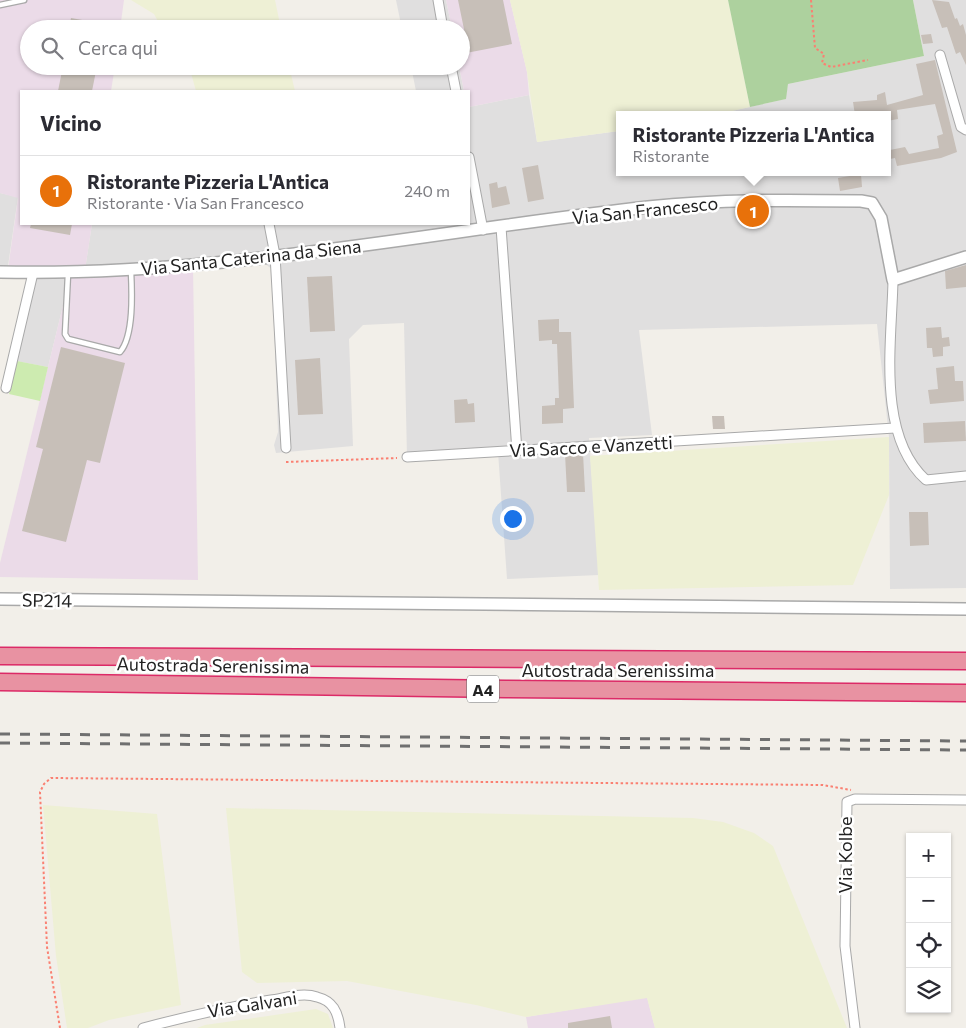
<!DOCTYPE html>
<html lang="it">
<head>
<meta charset="utf-8">
<style>
	body { margin:0; font-family:Commissioner,sans-serif; background:#f2f2f3; color:#2b2b33 }
	.controls { position:absolute; right:15px; bottom:15px; display:grid; overflow:hidden; border-radius:0px; box-shadow:0 1px 4px #0004 }
	.controls button { width:45px; height:45px; display:grid; place-items:center; padding:0; border:0; border-bottom:1px solid #e1e1e2; background:#fff; color:#2b2b33; font:25px sans-serif }
	.you { position:absolute; left:512px; top:518px; width:18px; height:18px; margin:-12px; border:4px solid #fff; border-radius:50%; background:#1a73e8; box-shadow:0 0 0 8px #1a73e833 }
	.badge { display:grid; place-items:center; width:32px; height:32px; border-radius:50%; background:#2563eb; color:#fff; font-size:16px; font-weight:700 }
	.pin { position:absolute; translate:-50% -50%; border:2px solid #fff; box-shadow:0 1px 5px #0006 }
	.popup { position:absolute; left:616px; top:111px; width:275px; height:65px; box-sizing:border-box; display:grid; place-content:center; border-radius:0px; background:#fff; filter:drop-shadow(0 1px 4px #0005); font-size:16px; white-space:nowrap; color:#7c7c81 }
	.popup b { font-size:19px; color:#2b2b33 }
	.popup::after { content:''; position:absolute; left:50%; top:100%; margin-left:-10px; border:10px solid transparent; border-top-color:#fff }
	.list { margin:0; padding:0; list-style:none }
	h2 { display:flex; justify-content:space-between; align-items:center; height:65px; margin:0; padding:0 20px; font-size:21px }
	h2 small { font-size:16px; font-weight:400; color:#7c7c81 }
	.list li { display:grid; grid-template-columns:32px 1fr auto; gap:15px; align-items:center; box-sizing:border-box; height:70px; padding:0 20px; border-top:1px solid #e1e1e2 }
	.list b { display:block; font-size:19px; white-space:nowrap }
	.list p { margin:0; font-size:16px; white-space:nowrap; color:#7c7c81 }
	.list em { font-size:16px; font-style:normal; color:#7c7c81 }
	.icon { flex:none; width:28px; height:28px; fill:none; stroke:currentColor; stroke-width:2; stroke-linecap:round; stroke-linejoin:round }
	.map { position:relative; flex:none; width:966px; height:1028px; overflow:hidden }
	.search { position:absolute; background:#fff; box-shadow:0 1px 4px #0004; left:20px; top:20px; width:450px; height:55px; display:flex; align-items:center; gap:12px; box-sizing:border-box; padding:0 18px; border-radius:28px; color:#7c7c81; font-size:19px }
	.panel { position:absolute; background:#fff; box-shadow:0 1px 4px #0004; left:20px; top:90px; width:450px; height:135px; border-radius:0px }
	.map>svg:first-child { display:block }
	.residential { fill:#e0dfdf }
	.industrial { fill:#ebdbe8 }
	.farmland { fill:#eef0d5 }
	.grass { fill:#cdebb0 }
	.forest { fill:#add19e }
	.building { fill:#c7bfb8 }
	.lines { fill:none; stroke-linecap:round; stroke-linejoin:round }
	.service-casing { stroke:#a9a9a9; stroke-width:7 }
	.minor-casing { stroke:#a9a9a9; stroke-width:11 }
	.tertiary-casing { stroke:#a9a9a9; stroke-width:14 }
	.motorway-casing { stroke:#dc2a67; stroke-width:19 }
	.path { stroke:#fa8072; stroke-width:2; stroke-dasharray:2.5 2.5; stroke-linecap:butt }
	.service { stroke:#fff; stroke-width:4.5 }
	.minor { stroke:#fff; stroke-width:9 }
	.tertiary { stroke:#fff; stroke-width:11 }
	.motorway { stroke:#e892a2; stroke-width:16 }
	.rail { stroke:#707070; stroke-width:3; stroke-dasharray:10 10; stroke-linecap:butt }
	.labels { text-anchor:middle; dominant-baseline:central; stroke-width:5; stroke-linejoin:round; paint-order:stroke }
	.shield { fill:#fff; stroke:#646464; stroke-width:1 }
	.shield-label { font-size:16px; font-weight:bold; fill:#222 }
	.street-label { font-size:18px; fill:#222; stroke:#fff }
</style>
</head>
<body>
<div class="map">
<svg width="966" height="1028" viewBox="0 0 966 1028">
	<rect width="100%" height="100%" fill="#f2efe9"/>
	<g class="residential">
		<polygon points="396,0 446,0 452,29 402,29"/>
		<polygon points="913,0 966,0 966,588 890,589 889,437 877,324 639,330 652,435 589,438 599,575 507,579 498,452 407,457 404,323 363,325 349,339 353,446 276,453 274,445 278,432 272,269 265,264 194,272 193,267 84,276 92,224 469,224 469,107 529,95 537,142 619,131 619,172 887,172 887,115 714,115 785,99 788,84 924,56"/>
		<polygon points="411,66 459,66 464,91 416,91"/>
		<polygon points="0,193 18,197 8,266 0,266"/>
		<polygon points="30,276 70,277 48,367 11,360"/>
	</g>
	<g class="industrial">
		<polygon points="0,0 124,0 120,29 29,29 29,66 115,66 111,91 21,91 21,224 92,224 85,270 8,269 18,198 0,193"/>
		<polygon points="446,0 510,0 527,72 529,95 469,107 469,91 464,91 459,66 461,66 461,29 452,29"/>
		<polygon points="193,267 198,580 0,577 0,563 70,277"/>
		<polygon points="647,997 655,1028 528,1028 526,1017"/>
	</g>
	<g class="farmland">
		<polygon points="131,0 275,0 281,29 162,29 154,14"/>
		<polygon points="510,0 728,0 750,107 714,115 619,115 619,131 537,142 527,72"/>
		<polygon points="189,66 289,66 295,91 196,91"/>
		<polygon points="889,437 889,495 853,585 599,590 590,456"/>
		<polygon points="43,805 157,814 181,1005 109,1020 88,1028 67,1028 56,956"/>
		<polygon points="226,808 693,818 723,822 754,833 773,846 847,1028 655,1028 647,998 526,1017 476,1005 347,981 257,983 242,972"/>
		<polygon points="316,1009 328,1014 333,1028 197,1028 205,1025"/>
	</g>
	<polygon class="grass" points="17,361 48,367 40,401 9,394"/>
	<polygon class="forest" points="728,0 913,0 924,56 788,84 786,99 750,107"/>
	<g class="building">
		<polygon points="458,0 503,0 512,44 461,54 461,35 465,34"/>
		<polygon points="932,0 949,2 955,19 957,18 960,26 963,24 966,35 966,65 960,52 956,54 947,27 942,28"/>
		<polygon points="71,18 105,24 105,29 69,29"/>
		<polygon points="931,34 933,43 923,44 921,35"/>
		<polygon points="935,60 957,152 941,158 897,166 895,158 890,159 890,150 905,147 909,154 939,148 937,136 943,134 935,104 897,110 898,119 887,121 887,115 855,115 853,102 877,100 877,95 885,92 887,105 923,95 916,64"/>
		<polygon points="63,66 97,66 92,91 58,91"/>
		<polygon points="538,165 544,199 528,202 522,168"/>
		<polygon points="861,174 862,187 840,191 838,178"/>
		<polygon points="497,182 498,188 506,186 510,204 492,208 489,184"/>
		<polygon points="31,224 72,224 70,235 30,228"/>
		<polygon points="966,265 966,287 946,289 945,271"/>
		<polygon points="332,276 335,331 310,332 307,277"/>
		<polygon points="559,319 559,332 571,332 574,408 563,409 563,423 542,424 542,406 555,405 555,398 559,398 557,344 552,344 552,340 539,341 538,320"/>
		<polygon points="941,327 942,338 949,337 950,346 943,347 943,356 933,357 932,348 927,348 926,328"/>
		<polygon points="61,347 125,363 100,463 87,460 66,542 22,531 43,449 36,447"/>
		<polygon points="320,358 323,414 298,415 295,360"/>
		<polygon points="954,366 955,381 963,381 964,401 930,404 928,390 938,389 936,368"/>
		<polygon points="467,399 468,404 474,403 475,422 455,423 454,400"/>
		<polygon points="712,416 724,416 725,429 713,429"/>
		<polygon points="965,421 966,441 924,443 923,423"/>
		<polygon points="583,453 585,492 567,492 565,454"/>
		<polygon points="909,512 928,512 929,545 910,546"/>
		<polygon points="610,1016 612,1028 568,1028 568,1023"/>
	</g>
	<g class="lines">
		<g class="service-casing">
			<g id="service">
				<polyline points="0,5 24,0"/>
				<path d="M68,274L65,334L68,339L120,352C134,336 132,292 131,271"/>
			</g>
		</g>
		<g class="minor-casing">
			<g id="minor">
				<polyline points="438,0 443,29"/>
				<polyline points="940,55 961,127 966,130"/>
				<polyline points="451,66 456,91"/>
				<polyline points="469,157 483,230"/>
				<polyline points="269,224 275,255 286,448"/>
				<polyline points="501,227 517,451"/>
				<path d="M893,280C892,341 876,435 926,480L966,476"/>
				<polyline points="6,388 33,273"/>
				<polyline points="407,457 895,428"/>
				<path d="M143,1028C185,1017 227,1007 271,1000C285,998 303,992 317,997C333,1001 338,1012 340,1028"/>
				<polyline points="855,1028 845,946 847,802 855,799 966,800"/>
			</g>
		</g>
		<g class="tertiary-casing">
			<g id="tertiary">
				<path d="M0,272C218,277 433,231 648,207C719,199 790,200 861,201L872,203L881,218L893,280L966,257"/>
				<polyline points="0,599 966,609"/>
			</g>
		</g>
		<g class="motorway-casing">
			<g id="motorway">
				<polyline points="0,656 966,661"/>
				<polyline points="0,682 506,689 966,693"/>
			</g>
		</g>
		<g class="path">
			<polyline points="811,0 815,48 824,54 822,63 831,67 868,60"/>
			<polyline points="286,462 397,458"/>
			<polyline points="60,1028 47,947 40,792 44,784 51,778 823,785 851,790"/>
		</g>
		<use href="#service" class="service"/>
		<use href="#minor" class="minor"/>
		<use href="#tertiary" class="tertiary"/>
		<use href="#motorway" class="motorway"/>
		<g class="rail">
			<polyline points="0,734 966,741"/>
			<polyline points="0,743 966,750"/>
		</g>
	</g>
	<g class="labels">
		<rect class="shield" x="467" y="675.5" width="32" height="27" rx="4"/>
		<g class="shield-label">
			<text x="483" y="689">A4</text>
		</g>
		<g class="street-label">
			<text transform="translate(645 210) rotate(-6)">Via San Francesco</text>
			<text transform="translate(251 257) rotate(-6)">Via Santa Caterina da Siena</text>
			<text transform="translate(591 446) rotate(-3)">Via Sacco e Vanzetti</text>
			<text transform="translate(47 600) rotate(1)">SP214</text>
			<text transform="translate(213 665) rotate(1)">Autostrada Serenissima</text>
			<text x="618" y="670">Autostrada Serenissima</text>
			<text transform="translate(845 855) rotate(-90)">Via Kolbe</text>
			<text transform="translate(252 1004) rotate(-9)">Via Galvani</text>
		</g>
	</g>
</svg>
<div class="controls">
<button>+</button>
<button>−</button>
<button><svg class="icon" aria-label="locate" viewBox="0 0 24 24"><circle cx="12" cy="12" r="6"/><path d="M12 2v4M12 18v4M2 12h4M18 12h4"/></svg></button>
<button><svg class="icon" aria-label="layers" viewBox="0 0 24 24"><path d="M12 4l9 5-9 5-9-5zM3 14l9 5 9-5"/></svg></button>
</div>
<div class="you"></div>
<div class="pin badge" style="left:753px;top:211px;background:#e8710a">1</div>
<div class="popup"><b>Ristorante Pizzeria L'Antica</b>Ristorante</div>
<div class="search"><svg class="icon" aria-label="search" viewBox="0 0 24 24"><circle cx="10" cy="10" r="6"/><path d="M15 15l6 6"/></svg>Cerca qui</div>
<section class="panel">
<h2>Vicino<small></small></h2>
<ul class="list">
<li><span class="badge" style="background:#e8710a">1</span><div><b>Ristorante Pizzeria L'Antica</b><p>Ristorante · Via San Francesco</p></div><em>240 m</em></li>
</ul>
</section>
</div>
</body>
</html>
